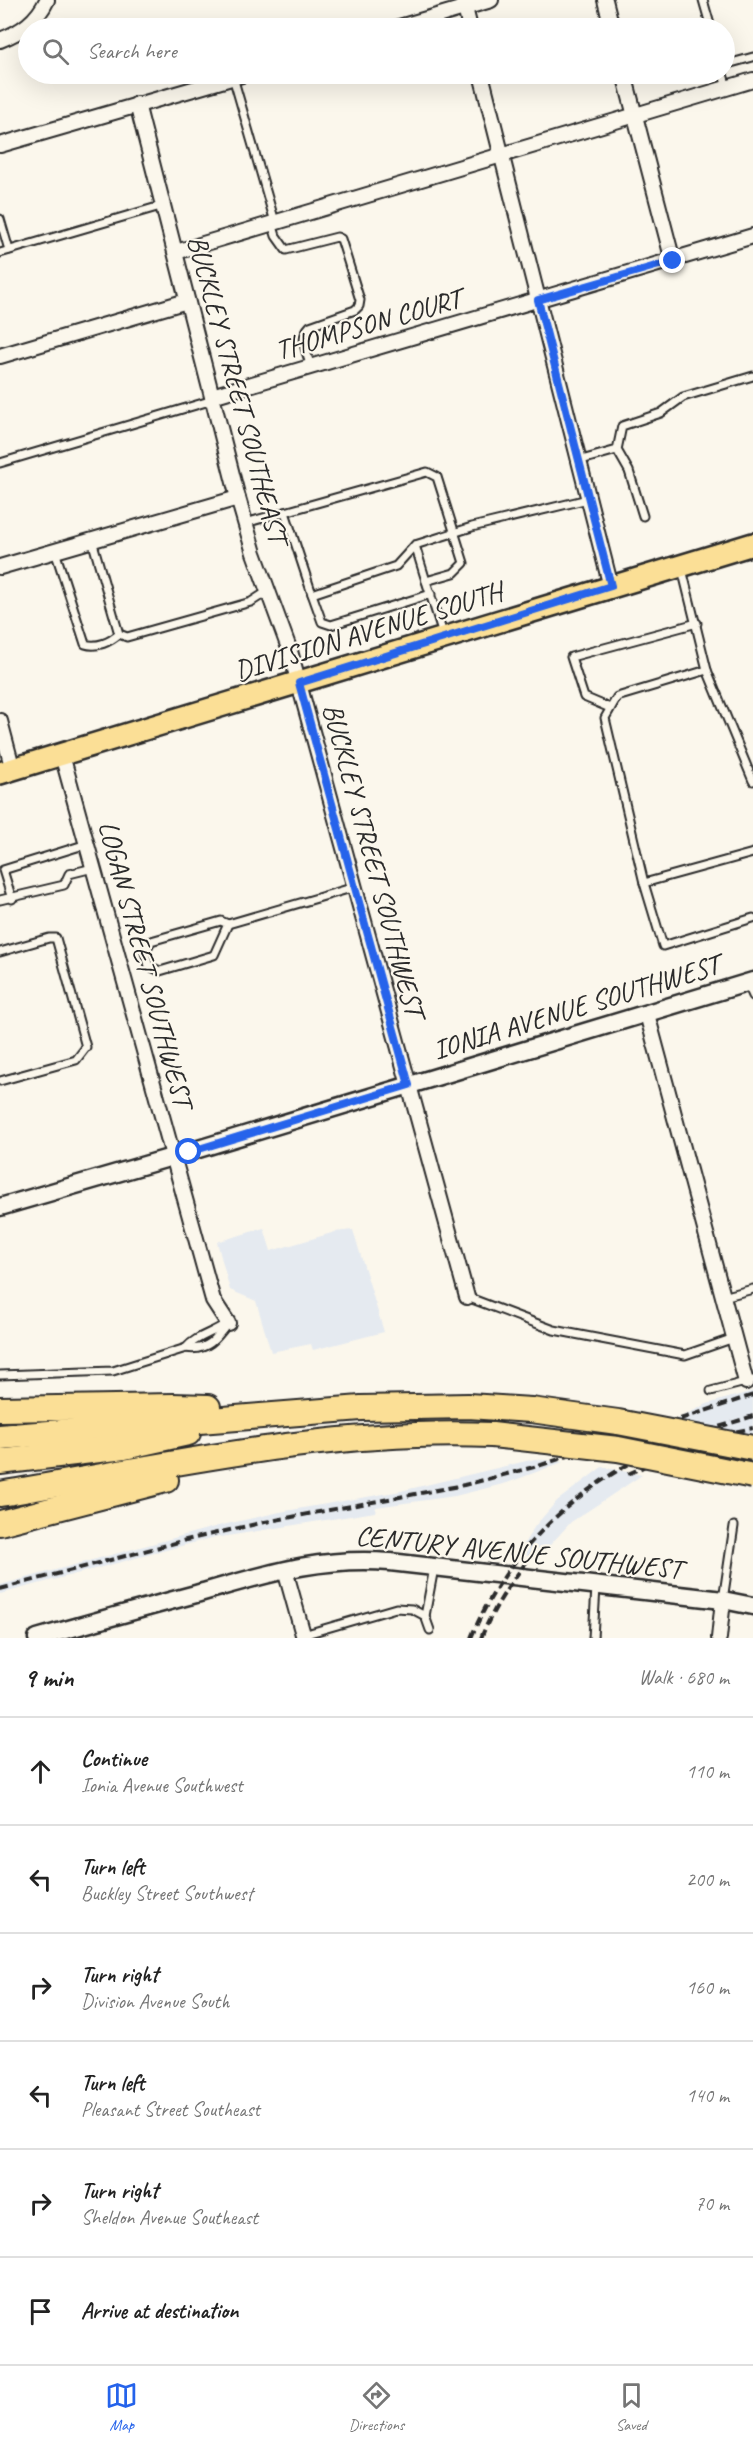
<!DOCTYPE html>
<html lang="en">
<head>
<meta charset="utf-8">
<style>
	body { margin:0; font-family:Caveat,sans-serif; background:#f6f6f6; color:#222 }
	.stop { position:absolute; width:18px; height:18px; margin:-14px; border:4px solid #2563eb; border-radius:50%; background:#fff }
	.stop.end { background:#2563eb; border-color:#fff; box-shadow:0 2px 6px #0008 }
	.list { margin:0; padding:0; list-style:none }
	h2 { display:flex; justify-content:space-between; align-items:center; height:78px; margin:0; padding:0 24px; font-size:26px }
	h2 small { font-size:20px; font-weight:400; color:#767676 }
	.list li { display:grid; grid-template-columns:39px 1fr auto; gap:18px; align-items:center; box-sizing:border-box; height:108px; padding:0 24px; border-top:2px solid #e0e0e0 }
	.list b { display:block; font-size:22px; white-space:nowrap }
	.list p { margin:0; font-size:20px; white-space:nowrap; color:#767676 }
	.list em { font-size:20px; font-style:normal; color:#767676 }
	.icon { flex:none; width:33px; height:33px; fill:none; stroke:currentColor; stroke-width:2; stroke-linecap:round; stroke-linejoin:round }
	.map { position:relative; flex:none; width:753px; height:1638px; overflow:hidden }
	.search { position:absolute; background:#fff; box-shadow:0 6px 24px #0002; left:18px; right:18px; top:18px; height:66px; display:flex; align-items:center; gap:15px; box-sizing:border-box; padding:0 21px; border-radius:33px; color:#767676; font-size:22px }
	.sheet { height:726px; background:#fff }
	nav { display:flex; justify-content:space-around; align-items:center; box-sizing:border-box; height:84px; border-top:2px solid #e0e0e0; background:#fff; font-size:16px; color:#767676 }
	nav a { display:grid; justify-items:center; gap:3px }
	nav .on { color:#2563eb }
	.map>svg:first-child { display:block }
	.built { fill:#e5eaf0 }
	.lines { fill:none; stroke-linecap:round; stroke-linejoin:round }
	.service-casing { stroke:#2b2b2b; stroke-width:11 }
	.minor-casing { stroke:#2b2b2b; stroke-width:18 }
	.tertiary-casing { stroke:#2b2b2b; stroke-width:21 }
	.primary-casing { stroke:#2b2b2b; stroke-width:26 }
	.motorway-casing { stroke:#2b2b2b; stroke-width:28 }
	.service { stroke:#fbf7ec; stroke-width:7 }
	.minor { stroke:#fbf7ec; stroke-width:14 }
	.tertiary { stroke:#fbf7ec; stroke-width:16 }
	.primary { stroke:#fbdf96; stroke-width:21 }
	.motorway { stroke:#fbdf96; stroke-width:24 }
	.rail { stroke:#2b2b2b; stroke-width:4; stroke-dasharray:9 4.5; stroke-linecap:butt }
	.motorway-bridge-casing { stroke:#2b2b2b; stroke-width:28; stroke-linecap:butt }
	.motorway-bridge { stroke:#fbdf96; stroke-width:24 }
	.route { stroke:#2563eb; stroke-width:8 }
	.labels { text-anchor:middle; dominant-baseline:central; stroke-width:4.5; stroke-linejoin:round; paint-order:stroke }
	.street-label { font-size:28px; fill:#2b2b2b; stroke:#fbf7ec }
</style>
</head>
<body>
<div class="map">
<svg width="753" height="1638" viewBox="0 0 753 1638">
	<rect width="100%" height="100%" fill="#fbf7ec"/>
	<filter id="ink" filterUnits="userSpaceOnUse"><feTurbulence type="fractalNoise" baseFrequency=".0167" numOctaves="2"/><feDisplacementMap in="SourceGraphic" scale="12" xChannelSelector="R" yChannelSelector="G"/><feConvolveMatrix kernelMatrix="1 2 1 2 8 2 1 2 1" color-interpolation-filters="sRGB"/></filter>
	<g filter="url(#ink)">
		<g class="built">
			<polygon points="264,1228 271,1251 335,1232 353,1230 384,1332 313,1350 311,1344 271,1352 256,1301 230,1290 217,1242"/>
			<polygon points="753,1391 753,1436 672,1421 707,1404"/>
			<polygon points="535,1459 563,1462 507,1483 455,1496 376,1507 375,1512 221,1537 219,1536 0,1594 0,1585 218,1526 280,1512 401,1491"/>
			<polygon points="602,1467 642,1475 571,1522 540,1556 517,1555 535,1526 557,1501"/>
		</g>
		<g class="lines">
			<g class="service-casing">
				<g id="service">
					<polyline points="703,0 711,28"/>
					<polyline points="724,65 753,57"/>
					<polyline points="723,74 727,88"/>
					<polyline points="233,77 275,222"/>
					<polyline points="0,219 9,250"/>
					<path d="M272,223L276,236L286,250L337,237L341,239L360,300L359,306L355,310L310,326C298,338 307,353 311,367"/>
					<polyline points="0,253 164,205"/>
					<polyline points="617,450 629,471 643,516"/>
					<polyline points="578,461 617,450 622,426 661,413 683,397 753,376"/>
					<polyline points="0,463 213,400"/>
					<polyline points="285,512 427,472 437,477 464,563 454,573 426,581 444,637"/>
					<polyline points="245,523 285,512 312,594 396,566 415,545 472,527 588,499"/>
					<polyline points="92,540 119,634 127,637 251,602 268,591"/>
					<polyline points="415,545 426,581"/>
					<path d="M55,551L85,644C97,648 110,642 119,634"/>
					<polyline points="682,569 707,670"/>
					<polyline points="312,594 322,622 331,625 431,594"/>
					<polyline points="610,708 584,697 571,657 697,623"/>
					<polyline points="753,781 707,670 617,697 605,718 644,883 753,853"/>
					<polyline points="644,883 663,946 753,918"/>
					<polyline points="12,899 3,870 87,844"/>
					<polyline points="0,900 64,885 69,874 93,868"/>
					<polygon points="221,921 228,924 214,955 160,971 149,966 145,952 151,941"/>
					<polyline points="228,924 355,887"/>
					<polyline points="0,952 49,938 56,938 86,1047 76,1060 0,1081"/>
					<polyline points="747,983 753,996"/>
					<polyline points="467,1297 554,1330 685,1355 734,1338"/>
					<polyline points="723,1297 753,1289"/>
					<path d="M186,1348C195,1337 212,1333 224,1325"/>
					<path d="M0,1375L113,1371L186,1348C207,1352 217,1338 228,1323"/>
					<polyline points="711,1391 753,1380"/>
					<polyline points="723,1600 734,1526"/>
					<polyline points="425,1616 430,1630"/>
					<polyline points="303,1635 396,1608 412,1609 425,1616 434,1568"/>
					<polyline points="593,1638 596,1587"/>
				</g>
			</g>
			<g class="minor-casing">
				<g id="minor">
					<polyline points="463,0 470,28"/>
					<polyline points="605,0 612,28"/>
					<polyline points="396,28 491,0"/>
					<path d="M0,40C21,32 37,21 47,0"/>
					<polyline points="481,74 611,587"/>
					<polyline points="624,74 673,261"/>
					<polyline points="137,104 238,498 254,553 290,651 467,1297"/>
					<polyline points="0,145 245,74"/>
					<polyline points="176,252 753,80"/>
					<polyline points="0,356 187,301"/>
					<polyline points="212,396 753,236"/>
					<polyline points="0,567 238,498"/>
					<polyline points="0,721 13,770"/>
					<polyline points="62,755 213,1300 228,1323"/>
					<polyline points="647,1014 746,1382"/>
					<polyline points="285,1570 304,1638"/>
					<polyline points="719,1638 723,1600"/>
				</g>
			</g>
			<g class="tertiary-casing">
				<g id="tertiary">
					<polyline points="0,1207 172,1157 753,981"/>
					<path d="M37,1638C90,1623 143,1608 196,1594C264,1575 319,1556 390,1562L723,1600L753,1606"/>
				</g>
			</g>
			<g class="primary-casing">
				<polyline id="primary" points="0,773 753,544"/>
			</g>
			<g class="motorway-casing">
				<g id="motorway">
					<polyline points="0,1409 173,1406 208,1407"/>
					<polyline points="0,1437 361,1408 468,1406 531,1410"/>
					<polyline points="0,1462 124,1447 188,1433"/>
					<path d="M0,1494C163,1467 326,1428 492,1435"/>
					<polyline points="0,1523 166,1480"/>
				</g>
			</g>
			<use href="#service" class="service"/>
			<use href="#minor" class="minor"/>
			<use href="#tertiary" class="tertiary"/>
			<use href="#primary" class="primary"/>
			<use href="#motorway" class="motorway"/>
			<g class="rail">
				<polyline points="723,1434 753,1428"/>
				<polyline points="628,1474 682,1449"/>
				<polyline points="0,1589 186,1540 265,1522 464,1485 538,1466 753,1395"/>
				<path d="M471,1638C502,1563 558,1504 629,1464C639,1458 650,1451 661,1446C691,1435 723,1426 753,1416"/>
				<path d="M481,1638C494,1606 514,1577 536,1550"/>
			</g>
			<g class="motorway-bridge-casing">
				<g id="motorway-bridge">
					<polyline points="531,1410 618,1422 753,1448"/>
					<polyline points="492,1435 618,1449 753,1476"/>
				</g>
			</g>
			<use href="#motorway-bridge" class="motorway-bridge"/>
		</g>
	</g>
	<g class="lines" filter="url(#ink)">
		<polyline class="route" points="189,1152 409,1085 299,683 611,586 538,300 673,261"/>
	</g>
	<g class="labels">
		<g class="street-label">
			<text transform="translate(368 324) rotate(-16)">THOMPSON COURT</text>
			<text transform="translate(238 389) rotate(75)">BUCKLEY STREET SOUTHEAST</text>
			<text transform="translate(368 631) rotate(-17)">DIVISION AVENUE SOUTH</text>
			<text transform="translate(374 860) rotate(75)">BUCKLEY STREET SOUTHWEST</text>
			<text transform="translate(146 964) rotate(75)">LOGAN STREET SOUTHWEST</text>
			<text transform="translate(576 1007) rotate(-17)">IONIA AVENUE SOUTHWEST</text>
			<text transform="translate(519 1552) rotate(6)">CENTURY AVENUE SOUTHWEST</text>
		</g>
	</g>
</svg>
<div class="stop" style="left:189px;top:1152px"></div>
<div class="stop end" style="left:673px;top:261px"></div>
<div class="search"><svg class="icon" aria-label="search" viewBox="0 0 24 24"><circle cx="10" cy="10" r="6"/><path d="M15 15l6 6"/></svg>Search here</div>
</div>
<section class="sheet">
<h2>9 min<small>Walk · 680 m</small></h2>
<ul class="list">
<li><svg class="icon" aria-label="ahead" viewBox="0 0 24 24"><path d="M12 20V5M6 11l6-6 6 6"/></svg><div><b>Continue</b><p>Ionia Avenue Southwest</p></div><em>110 m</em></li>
<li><svg class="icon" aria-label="left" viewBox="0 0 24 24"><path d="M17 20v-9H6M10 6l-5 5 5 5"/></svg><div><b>Turn left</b><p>Buckley Street Southwest</p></div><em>200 m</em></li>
<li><svg class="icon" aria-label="right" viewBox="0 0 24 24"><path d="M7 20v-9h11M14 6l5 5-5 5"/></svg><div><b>Turn right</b><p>Division Avenue South</p></div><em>160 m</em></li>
<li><svg class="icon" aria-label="left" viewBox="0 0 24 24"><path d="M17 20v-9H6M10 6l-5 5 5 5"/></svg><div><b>Turn left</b><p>Pleasant Street Southeast</p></div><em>140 m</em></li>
<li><svg class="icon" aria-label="right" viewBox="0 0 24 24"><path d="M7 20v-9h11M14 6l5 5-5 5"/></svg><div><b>Turn right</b><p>Sheldon Avenue Southeast</p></div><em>70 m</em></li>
<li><svg class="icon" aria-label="arrive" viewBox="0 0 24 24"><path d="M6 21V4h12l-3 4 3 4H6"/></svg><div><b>Arrive at destination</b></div></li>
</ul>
</section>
<nav>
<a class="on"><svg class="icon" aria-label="map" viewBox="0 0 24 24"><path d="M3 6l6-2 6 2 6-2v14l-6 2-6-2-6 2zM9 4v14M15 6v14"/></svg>Map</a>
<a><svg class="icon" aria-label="directions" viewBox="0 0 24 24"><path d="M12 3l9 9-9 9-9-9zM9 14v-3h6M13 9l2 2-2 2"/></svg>Directions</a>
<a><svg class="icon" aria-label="saved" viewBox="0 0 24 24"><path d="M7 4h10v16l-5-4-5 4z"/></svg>Saved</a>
</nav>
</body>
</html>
